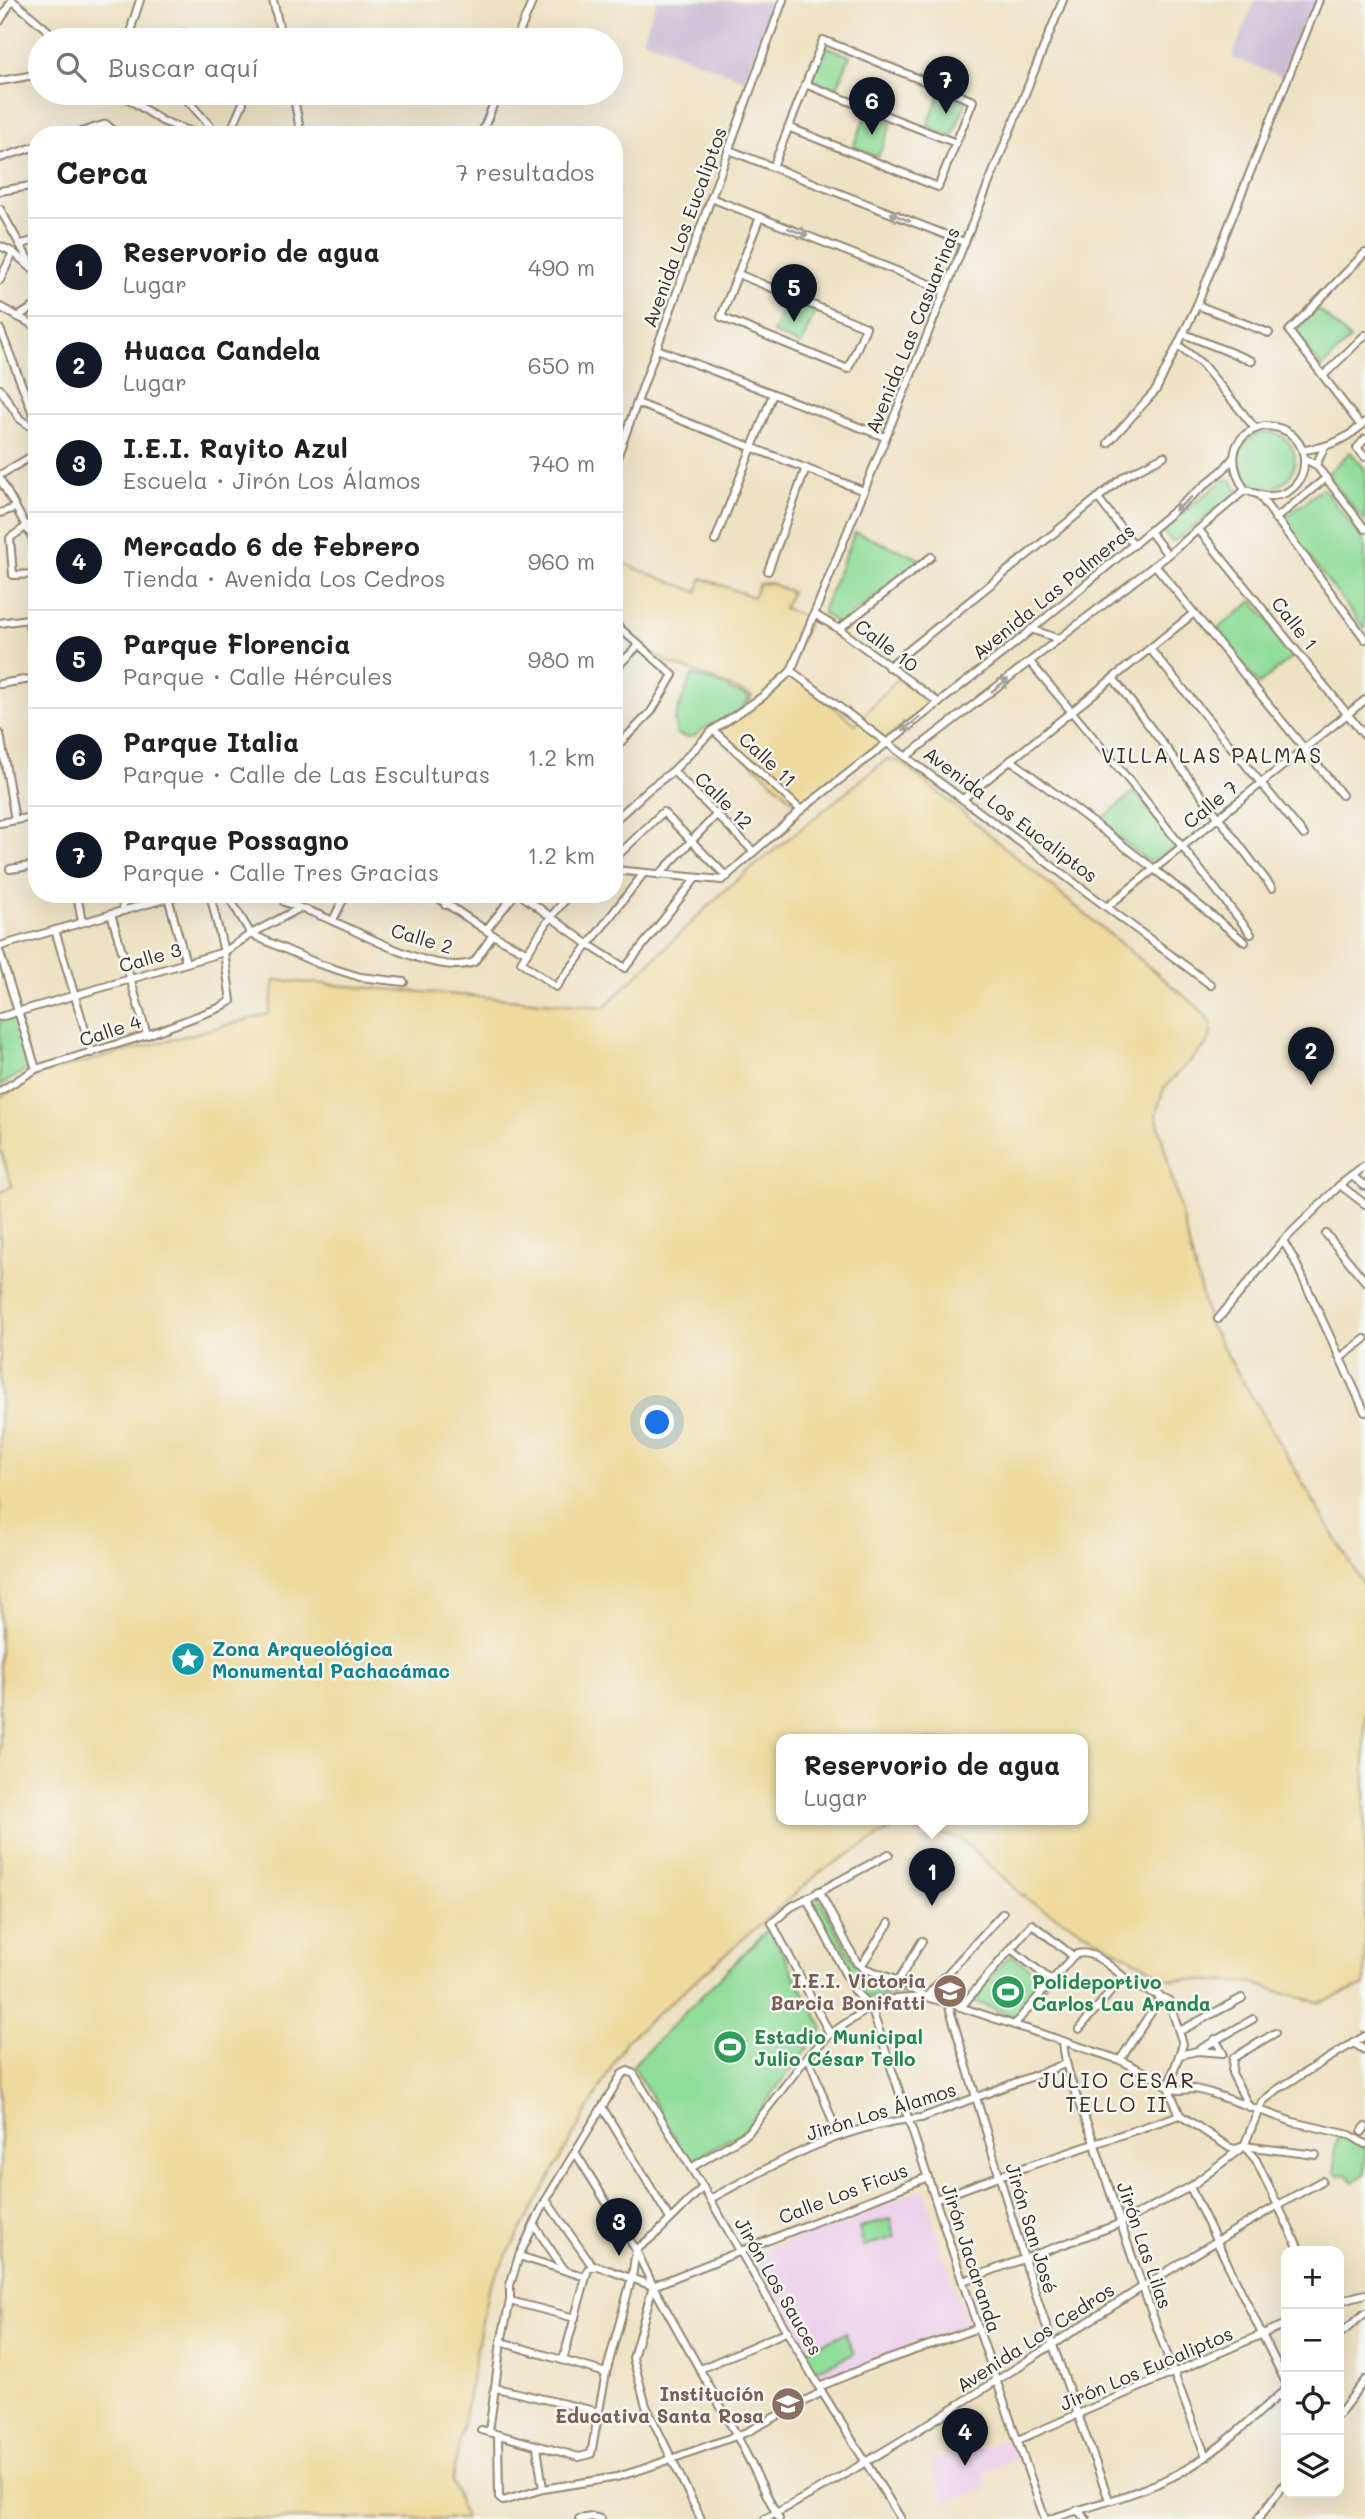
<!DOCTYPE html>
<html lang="es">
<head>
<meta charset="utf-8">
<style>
	body { margin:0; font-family:Mali,sans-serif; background:#f6f6f6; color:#202124 }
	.controls { position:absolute; right:21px; bottom:21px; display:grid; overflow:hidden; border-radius:14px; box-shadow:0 7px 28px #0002 }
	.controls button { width:63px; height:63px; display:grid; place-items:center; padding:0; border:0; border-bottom:2px solid #e0e0e0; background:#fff; color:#202124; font:35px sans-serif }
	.you { position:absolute; left:658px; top:1423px; width:24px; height:24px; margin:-18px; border:5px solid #fff; border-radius:50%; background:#1a73e8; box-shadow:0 0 0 10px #1a73e833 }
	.badge { display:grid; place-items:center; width:46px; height:46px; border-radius:50%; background:#111827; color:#fff; font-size:23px; font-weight:700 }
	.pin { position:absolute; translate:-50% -58px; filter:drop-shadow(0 2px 4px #0008) }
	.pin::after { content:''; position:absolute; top:37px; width:24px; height:21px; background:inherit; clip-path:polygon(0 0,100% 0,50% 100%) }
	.popup { position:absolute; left:776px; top:1734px; width:312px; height:91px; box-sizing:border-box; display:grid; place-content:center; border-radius:14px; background:#fff; filter:drop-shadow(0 2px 5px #0005); font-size:23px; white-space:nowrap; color:#757577 }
	.popup b { font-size:26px; color:#202124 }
	.popup::after { content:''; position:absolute; left:50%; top:100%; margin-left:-14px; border:14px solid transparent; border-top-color:#fff }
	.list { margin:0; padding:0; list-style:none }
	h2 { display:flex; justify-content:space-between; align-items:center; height:91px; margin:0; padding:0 28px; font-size:30px }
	h2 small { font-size:23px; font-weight:400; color:#757577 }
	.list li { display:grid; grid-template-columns:46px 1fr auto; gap:21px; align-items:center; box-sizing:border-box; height:98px; padding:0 28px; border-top:2px solid #e0e0e0 }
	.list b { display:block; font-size:26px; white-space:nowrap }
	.list p { margin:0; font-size:23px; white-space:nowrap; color:#757577 }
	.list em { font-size:23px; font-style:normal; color:#757577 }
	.icon { flex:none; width:38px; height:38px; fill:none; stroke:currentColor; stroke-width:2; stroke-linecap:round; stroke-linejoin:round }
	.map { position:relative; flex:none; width:1365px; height:2519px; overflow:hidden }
	.search { position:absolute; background:#fff; box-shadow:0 7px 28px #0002; left:28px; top:28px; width:595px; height:77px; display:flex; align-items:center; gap:18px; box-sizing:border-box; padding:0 24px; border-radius:38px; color:#757577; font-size:26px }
	.panel { position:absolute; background:#fff; box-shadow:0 7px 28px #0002; left:28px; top:126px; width:595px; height:777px; border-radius:28px }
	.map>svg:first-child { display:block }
	.built { fill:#edd1e9 }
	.industrial { fill:#ccbfd4 }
	.green { fill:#91dd9a; stroke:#66845c; stroke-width:2 }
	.sand { fill:#eeda9e; stroke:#94825e; stroke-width:2; fill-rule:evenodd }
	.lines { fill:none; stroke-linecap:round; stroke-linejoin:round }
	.street-casing { stroke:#948671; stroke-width:10 }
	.street { stroke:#fff; stroke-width:6 }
	.oneway { stroke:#a79f9a }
	.labels { text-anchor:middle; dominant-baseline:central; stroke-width:5; stroke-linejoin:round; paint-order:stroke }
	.street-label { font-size:19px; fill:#3b2a1e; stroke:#f6f6f2 }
	.culture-label { font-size:19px; font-weight:bold; fill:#0d838f; stroke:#f6f6f2; text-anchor:start }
	.education-label { font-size:19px; font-weight:bold; fill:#785e54; stroke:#f6f6f2; text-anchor:end }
	.leisure-label { font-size:19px; font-weight:bold; fill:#27864d; stroke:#f6f6f2; text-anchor:start }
	.neighbourhood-label { font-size:21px; letter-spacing:2px; fill:#3b2a1e; stroke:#f6f6f2 }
</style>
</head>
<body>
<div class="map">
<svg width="1365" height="2519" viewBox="0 0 1365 2519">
	<rect width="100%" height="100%" fill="#f6f6f2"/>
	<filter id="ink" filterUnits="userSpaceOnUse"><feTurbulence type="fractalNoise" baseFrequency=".0143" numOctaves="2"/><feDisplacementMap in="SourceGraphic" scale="14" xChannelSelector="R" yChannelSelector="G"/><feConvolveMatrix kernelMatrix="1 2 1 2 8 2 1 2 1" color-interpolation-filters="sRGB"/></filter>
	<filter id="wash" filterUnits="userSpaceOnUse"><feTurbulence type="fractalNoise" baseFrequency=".00686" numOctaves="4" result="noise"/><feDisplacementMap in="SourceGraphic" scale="28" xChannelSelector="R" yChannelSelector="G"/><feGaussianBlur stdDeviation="1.57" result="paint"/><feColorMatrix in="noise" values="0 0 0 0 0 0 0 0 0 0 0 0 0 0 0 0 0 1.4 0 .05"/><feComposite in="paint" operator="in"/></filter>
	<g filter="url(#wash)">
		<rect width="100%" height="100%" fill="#eee2c4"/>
		<g class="built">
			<polygon points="923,2189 958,2300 970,2328 817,2381 749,2255"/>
			<polygon points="1008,2438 1016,2459 984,2472 988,2489 945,2503 930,2461 976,2444 978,2449"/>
		</g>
		<g class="industrial">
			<polygon points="657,0 773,2 745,80 643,39"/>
			<polygon points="1255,0 1317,0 1285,78 1232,57"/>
		</g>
		<g class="green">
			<polygon points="825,46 850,56 836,90 811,80"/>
			<polygon points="941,92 966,102 952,137 927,126"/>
			<polygon points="867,113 892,123 878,157 853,147"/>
			<polygon points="788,298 816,310 801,345 773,333"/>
			<polygon points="1317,308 1350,339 1322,368 1294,331"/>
			<circle cx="1267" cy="460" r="28"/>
			<polygon points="1350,452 1365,469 1365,522 1327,474"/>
			<polygon points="1225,479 1231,480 1238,490 1237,494 1175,541 1171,541 1162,531 1163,527"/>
			<polygon points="1323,488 1365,542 1365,629 1281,521"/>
			<polygon points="855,532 921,559 841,624 837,624 823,613 823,609"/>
			<polygon points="1253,601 1296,654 1259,684 1215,631"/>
			<path d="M692,675L727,686L730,690L750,697C740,716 720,719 704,729C698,733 694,737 688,737C683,737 681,736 677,734L674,721Z"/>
			<polygon points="1134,791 1176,845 1153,865 1099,823"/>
			<polygon points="17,1017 31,1067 0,1086 0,1022"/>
			<polygon points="817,1896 856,1964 914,1993 866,1998 861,1995 810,1901"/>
			<polygon points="769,1928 823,2028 744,2131 692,2160 687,2159 633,2065"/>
			<polygon points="1011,1954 1045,1980 1046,1984 1016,2017 970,2000"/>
			<polygon points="1342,2136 1365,2147 1365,2174 1353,2182 1348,2175 1339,2175 1335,2172 1334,2154 1338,2137"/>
			<polygon points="890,2219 895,2237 864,2246 859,2228"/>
			<polygon points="845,2333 854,2354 813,2371 804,2351"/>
		</g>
		<g class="sand">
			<polygon points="614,560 697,592 702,578 753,597 759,584 770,583 791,592 784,608 810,619 792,660 790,674 856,724 897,679 933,703 804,804 798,805 717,731 746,708 752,696 693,671 668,663 644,646 614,617"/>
			<path d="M887,759L900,761L1200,1009L1211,1022V1034L1206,1045L1164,1088L1156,1114L1209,1324L1365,1588V1985L1319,2003L1252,1983L1169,1979L1029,1901L960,1838L895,1827L820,1872L626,2041L488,2289L452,2481L465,2519H0V1193L12,1186L0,1148V1098L39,1074L269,1014L275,980L604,1007L725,890ZM782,1740H1082V1820H782Z"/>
		</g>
	</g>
	<g filter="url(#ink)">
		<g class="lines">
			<g class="street-casing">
				<g id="street">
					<polyline points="12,0 59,40"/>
					<polyline points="273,0 282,40"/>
					<polyline points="0,21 12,0"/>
					<polyline points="184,33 184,40"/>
					<polyline points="233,38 234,40"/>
					<polyline points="132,40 132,25 140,0"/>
					<polyline points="516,40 533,0"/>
					<polyline points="0,81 40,74"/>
					<polyline points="805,84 956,143"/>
					<polyline points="120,93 162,121 200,135"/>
					<polyline points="186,93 188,101 218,135"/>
					<polyline points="293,93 301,135"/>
					<polyline points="72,135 106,124 118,135"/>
					<polyline points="229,135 243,103 242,93"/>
					<polyline points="481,135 498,93"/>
					<polyline points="729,150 964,242"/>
					<polyline points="0,158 37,146"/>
					<polyline points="773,167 823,40 973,101 938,187 788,127"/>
					<polyline points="0,191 37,185"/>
					<polyline points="711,198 945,290"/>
					<polyline points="0,209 37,275"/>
					<polyline points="21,244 37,240"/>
					<polyline points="0,246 13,252 30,267"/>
					<polyline points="738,274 866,327 848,369 721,317 760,217"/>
					<polyline points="0,280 13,252"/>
					<polyline points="1197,305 1269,333"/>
					<polyline points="0,307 37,327"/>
					<polyline points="17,317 37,305"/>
					<polyline points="0,329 37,424"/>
					<polyline points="1184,334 1252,361"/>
					<polyline points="1178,345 1202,364 1255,428"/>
					<polyline points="657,349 885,437"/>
					<polyline points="1324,375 1365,335"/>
					<polyline points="0,389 20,419 37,431"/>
					<polyline points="637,403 864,491"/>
					<path d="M1264,426C1319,426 1315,499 1267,496C1259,496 1253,492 1245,490C1228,463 1229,435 1264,426Z"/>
					<polyline points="1361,426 1289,331 1365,253"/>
					<polyline points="1365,439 1357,448 1365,457"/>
					<polyline points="1108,443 1156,390 1197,305 1319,0"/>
					<path d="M1303,450C1327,448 1347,440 1365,422"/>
					<polyline points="1305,459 1316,465 1365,529"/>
					<polyline points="1316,465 1324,448"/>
					<polyline points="614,466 783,0"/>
					<polyline points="0,475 37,453"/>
					<polyline points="0,479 37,546"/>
					<polyline points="1259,495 1365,639"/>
					<polyline points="1098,498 1134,545"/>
					<polyline points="0,513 15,508"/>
					<polyline points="1275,519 1326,478"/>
					<polyline points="1199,530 1365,736"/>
					<polyline points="1150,532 1168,555"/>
					<polyline points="33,541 37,585"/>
					<polyline points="715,541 773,394"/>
					<polyline points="1155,565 1342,795"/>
					<polyline points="768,571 806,468"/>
					<polyline points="36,574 13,575 10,538 37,519"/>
					<polyline points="814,614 839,629 939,703"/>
					<polyline points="28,619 37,672"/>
					<polyline points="28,619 33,613 37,598"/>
					<polyline points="0,623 28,619"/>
					<polyline points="614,623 673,675 651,712 614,749"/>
					<polyline points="839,629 931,557"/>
					<polyline points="1031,629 1059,639"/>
					<polyline points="1150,649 1304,835"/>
					<polyline points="1030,662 1138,791 1251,934"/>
					<polyline points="888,667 1125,476 1164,456"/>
					<polyline points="614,670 638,646"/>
					<polyline points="791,671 1211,985"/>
					<polyline points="1113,678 1272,888"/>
					<polyline points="0,684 37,678"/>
					<polyline points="713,730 801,810"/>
					<polyline points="0,734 15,820"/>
					<polyline points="907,756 1168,555 1245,490"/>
					<polyline points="1011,760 1154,869 1245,942"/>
					<polyline points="673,771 753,851"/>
					<polyline points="964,798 1194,613"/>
					<polyline points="614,821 649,789 673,771 713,730 762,697 791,671 1063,0"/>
					<polyline points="0,823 37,816"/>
					<polyline points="614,859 663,812 727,877"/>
					<polyline points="10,869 37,865"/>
					<polyline points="614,870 722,880 801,810 1013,645 1224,469 1233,458"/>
					<polyline points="659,875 717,814"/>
					<polyline points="77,894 82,922"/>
					<polyline points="120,894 124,911"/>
					<polyline points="227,894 251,934 264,940 319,964 360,977 404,982"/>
					<polyline points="432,894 493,935 526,952"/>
					<polyline points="520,894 589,945 625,968 696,878"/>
					<polyline points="570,894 550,918 521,962 556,987 643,874"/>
					<polyline points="168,897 186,963"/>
					<path d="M284,902C301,908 319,914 335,922C370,937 437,976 474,962L493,935"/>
					<polyline points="445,905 454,894"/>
					<polyline points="1108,906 1365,700"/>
					<polyline points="111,914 147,1035"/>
					<polyline points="333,920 346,894"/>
					<polyline points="55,930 92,1053"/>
					<polyline points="486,930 515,894"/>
					<polyline points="0,946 182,894"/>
					<polyline points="0,953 36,1069"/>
					<polyline points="0,1017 224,952 251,934 300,908"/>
					<polyline points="0,1091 36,1069 147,1035 219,1008 231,1001 224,952 210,894"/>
					<polyline points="1352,1176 1365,1186"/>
					<polyline points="1340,1185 1365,1204"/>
					<polyline points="1326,1234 1365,1281"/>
					<polyline points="1283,1241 1294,1259 1365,1412"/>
					<polyline points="1218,1319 1283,1241 1340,1185 1365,1166"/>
					<polyline points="1340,1358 1365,1339"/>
					<polyline points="819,1891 857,1963 864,1968 898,1981 926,1997 1003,1913"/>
					<polyline points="807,1899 854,1991 871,2007 978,2328 1045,2519"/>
					<polyline points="1011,1949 1052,1981"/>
					<polyline points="861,1966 889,1923"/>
					<polyline points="898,1981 922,1941"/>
					<polyline points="948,2003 1024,2259 1052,2343 1109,2500"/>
					<polyline points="961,2007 1032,1924 1073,1956"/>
					<path d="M1014,2025L1073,1956C1092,1944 1119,1975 1134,1985C1145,1991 1158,1994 1169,2001L1183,2044L1168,2087L1180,2115L1230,2148L1236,2149L1244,2146L1316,2155"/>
					<polyline points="1079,2029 1123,1977"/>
					<polyline points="1180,2031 1242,1998"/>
					<polyline points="830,2034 772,1923 791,1907 889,1854"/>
					<path d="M1063,2041C1066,2079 1084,2113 1096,2148C1129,2252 1166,2355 1206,2457"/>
					<polyline points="1353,2043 1365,2050"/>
					<polyline points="1197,2051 1253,2019"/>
					<polyline points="1180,2055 1197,2051 1223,2053 1215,2039"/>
					<polyline points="808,2056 838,2136"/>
					<polyline points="1120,2060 1161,1997"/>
					<polyline points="602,2107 670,2219"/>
					<polyline points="1249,2107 1232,2073 1233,2058 1275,2033"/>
					<polyline points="1362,2132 1365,2127"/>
					<polyline points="1244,2146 1256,2160 1300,2251"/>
					<polyline points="575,2152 636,2250 653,2286 736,2434 779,2519"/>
					<polyline points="691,2168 748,2133 808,2056 830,2034 881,2000 926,1997 948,2003 1120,2060 1156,2078 1168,2087 1179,2090 1195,2089 1211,2093 1293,2122 1350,2135 1365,2144"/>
					<polyline points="1190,2187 1286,2383"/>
					<path d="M710,2199C776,2163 844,2124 921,2118L1065,2064"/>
					<polyline points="936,2199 999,2176 1180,2115"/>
					<polyline points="546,2200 593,2267 597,2266 653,2286"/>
					<polyline points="534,2225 564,2269"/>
					<polyline points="519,2256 586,2277"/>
					<polyline points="963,2281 1119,2224 1190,2187 1244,2146 1262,2102 1278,2089 1365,2036"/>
					<polyline points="653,2286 928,2177"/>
					<polyline points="653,2286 633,2358 646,2406 701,2519"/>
					<polyline points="510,2301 575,2318"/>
					<polyline points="1339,2301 1365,2294"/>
					<polyline points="1339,2335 1365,2313"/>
					<polyline points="501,2342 606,2373"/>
					<polyline points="563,2360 586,2277 588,2269 593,2267"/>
					<polyline points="700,2369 788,2331"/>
					<polyline points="819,2387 872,2365 978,2328"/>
					<polyline points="496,2388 599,2412"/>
					<polyline points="1339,2414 1365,2380"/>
					<polyline points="481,2430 579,2457 591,2454 606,2373 632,2277 636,2250 657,2233 703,2187"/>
					<polyline points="489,2432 501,2342 510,2301 510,2285 519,2256 546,2200 622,2074 628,2071 634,2074 710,2199 822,2392 901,2519"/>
					<polyline points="498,2435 499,2498 503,2501 543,2489 617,2477 643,2469 747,2432 822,2392"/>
					<polyline points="1018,2440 1286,2324"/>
					<polyline points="537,2447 543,2489"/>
					<polyline points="1077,2510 1086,2519"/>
					<polyline points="579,2519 592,2517 601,2519"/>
					<path d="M765,2519C957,2417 1130,2284 1322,2181"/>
					<path d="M1050,2519C1093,2505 1141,2494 1181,2472C1220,2451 1253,2417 1286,2389"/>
					<polyline points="1258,2519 1286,2482"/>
				</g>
			</g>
			<use href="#street" class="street"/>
		</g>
		<defs><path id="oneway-shaft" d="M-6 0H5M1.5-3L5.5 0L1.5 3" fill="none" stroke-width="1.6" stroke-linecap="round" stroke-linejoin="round" transform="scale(1.75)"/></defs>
		<g class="oneway">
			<use href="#oneway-shaft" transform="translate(900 217) rotate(-158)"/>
			<use href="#oneway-shaft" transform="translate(798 232) rotate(21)"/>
			<use href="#oneway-shaft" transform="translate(1183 504) rotate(140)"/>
			<use href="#oneway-shaft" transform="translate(1000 685) rotate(-38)"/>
			<use href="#oneway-shaft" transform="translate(911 724) rotate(143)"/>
		</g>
	</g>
	<defs>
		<g id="sight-disc" transform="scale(1.75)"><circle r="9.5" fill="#0f9aa8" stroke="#f6f6f2"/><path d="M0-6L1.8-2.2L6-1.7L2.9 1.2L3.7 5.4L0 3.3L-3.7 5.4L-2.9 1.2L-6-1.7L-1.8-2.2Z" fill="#fff"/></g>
		<g id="school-disc" transform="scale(1.75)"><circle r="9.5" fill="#8d6e63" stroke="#f6f6f2"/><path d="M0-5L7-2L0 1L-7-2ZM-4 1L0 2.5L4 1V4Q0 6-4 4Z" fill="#fff"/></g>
		<g id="stadium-disc" transform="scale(1.75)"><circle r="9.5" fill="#2e9e5b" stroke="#f6f6f2"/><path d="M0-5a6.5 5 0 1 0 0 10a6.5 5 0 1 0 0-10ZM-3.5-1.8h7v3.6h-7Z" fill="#fff"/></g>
	</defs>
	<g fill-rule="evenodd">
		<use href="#sight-disc" x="188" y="1659"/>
		<use href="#school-disc" x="950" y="1991"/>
		<use href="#stadium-disc" x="1008" y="1992"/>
		<use href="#stadium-disc" x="730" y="2047"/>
		<use href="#school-disc" x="788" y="2404"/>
	</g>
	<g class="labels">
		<g class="street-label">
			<text transform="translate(684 227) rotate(-70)">Avenida Los Eucaliptos</text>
			<text transform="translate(912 330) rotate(-68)">Avenida Las Casuarinas</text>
			<text transform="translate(1053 591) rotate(-39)">Avenida Las Palmeras</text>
			<text transform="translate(1295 623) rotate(52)">Calle 1</text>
			<text transform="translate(887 645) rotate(37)">Calle 10</text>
			<text transform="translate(768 759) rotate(43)">Calle 11</text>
			<text transform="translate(724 800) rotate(45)">Calle 12</text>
			<text transform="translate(1210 804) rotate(-39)">Calle 7</text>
			<text transform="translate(1011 814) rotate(37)">Avenida Los Eucaliptos</text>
			<text transform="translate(422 938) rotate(17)">Calle 2</text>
			<text transform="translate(150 957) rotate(-16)">Calle 3</text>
			<text transform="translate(110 1030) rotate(-18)">Calle 4</text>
			<text transform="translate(881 2111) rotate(-17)">Jirón Los Álamos</text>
			<text transform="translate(843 2193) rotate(-21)">Calle Los Ficus</text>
			<text transform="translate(1032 2228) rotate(73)">Jirón San José</text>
			<text transform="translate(1145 2245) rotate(71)">Jirón Las Lilas</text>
			<text transform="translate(972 2258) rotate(72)">Jirón Jacaranda</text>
			<text transform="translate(779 2286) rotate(60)">Jirón Los Sauces</text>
			<text transform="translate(1035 2337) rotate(-33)">Avenida Los Cedros</text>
			<text transform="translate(1146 2368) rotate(-23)">Jirón Los Eucaliptos</text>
		</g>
		<g class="culture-label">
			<text x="212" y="1648">Zona Arqueológica<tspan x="212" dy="22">Monumental Pachacámac</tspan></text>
		</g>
		<g class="education-label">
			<text x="926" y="1980">I.E.I. Victoria<tspan x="926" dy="22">Barcia Bonifatti</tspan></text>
			<text x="764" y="2393">Institución<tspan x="764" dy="22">Educativa Santa Rosa</tspan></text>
		</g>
		<g class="leisure-label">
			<text x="1032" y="1981">Polideportivo<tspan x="1032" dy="22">Carlos Lau Aranda</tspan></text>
			<text x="754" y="2036">Estadio Municipal<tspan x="754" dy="22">Julio César Tello</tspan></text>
		</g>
		<g class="neighbourhood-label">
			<text x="1212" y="754">VILLA LAS PALMAS</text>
			<text x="1117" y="2079">JULIO CESAR<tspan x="1117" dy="24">TELLO II</tspan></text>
		</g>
	</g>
</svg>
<div class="controls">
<button>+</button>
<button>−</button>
<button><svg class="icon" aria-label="locate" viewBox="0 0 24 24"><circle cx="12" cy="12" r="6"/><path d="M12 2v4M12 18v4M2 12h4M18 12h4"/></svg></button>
<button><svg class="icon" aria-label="layers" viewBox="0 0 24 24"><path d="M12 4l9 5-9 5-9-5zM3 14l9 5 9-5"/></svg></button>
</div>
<div class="you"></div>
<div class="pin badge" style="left:932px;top:1906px">1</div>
<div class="popup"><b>Reservorio de agua</b>Lugar</div>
<div class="pin badge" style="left:1311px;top:1085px">2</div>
<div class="pin badge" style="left:619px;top:2256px">3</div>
<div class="pin badge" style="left:965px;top:2466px">4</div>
<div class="pin badge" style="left:794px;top:322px">5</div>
<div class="pin badge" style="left:872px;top:135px">6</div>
<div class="pin badge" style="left:946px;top:114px">7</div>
<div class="search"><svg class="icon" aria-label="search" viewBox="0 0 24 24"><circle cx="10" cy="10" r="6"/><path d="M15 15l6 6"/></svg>Buscar aquí</div>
<section class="panel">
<h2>Cerca<small>7 resultados</small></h2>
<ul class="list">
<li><span class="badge">1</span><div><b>Reservorio de agua</b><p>Lugar</p></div><em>490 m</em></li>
<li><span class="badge">2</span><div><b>Huaca Candela</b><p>Lugar</p></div><em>650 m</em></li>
<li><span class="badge">3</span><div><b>I.E.I. Rayito Azul</b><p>Escuela · Jirón Los Álamos</p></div><em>740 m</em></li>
<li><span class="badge">4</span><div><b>Mercado 6 de Febrero</b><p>Tienda · Avenida Los Cedros</p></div><em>960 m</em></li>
<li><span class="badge">5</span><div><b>Parque Florencia</b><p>Parque · Calle Hércules</p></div><em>980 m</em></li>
<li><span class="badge">6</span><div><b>Parque Italia</b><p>Parque · Calle de Las Esculturas</p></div><em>1.2 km</em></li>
<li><span class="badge">7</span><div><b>Parque Possagno</b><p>Parque · Calle Tres Gracias</p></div><em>1.2 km</em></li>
</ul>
</section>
</div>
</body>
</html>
